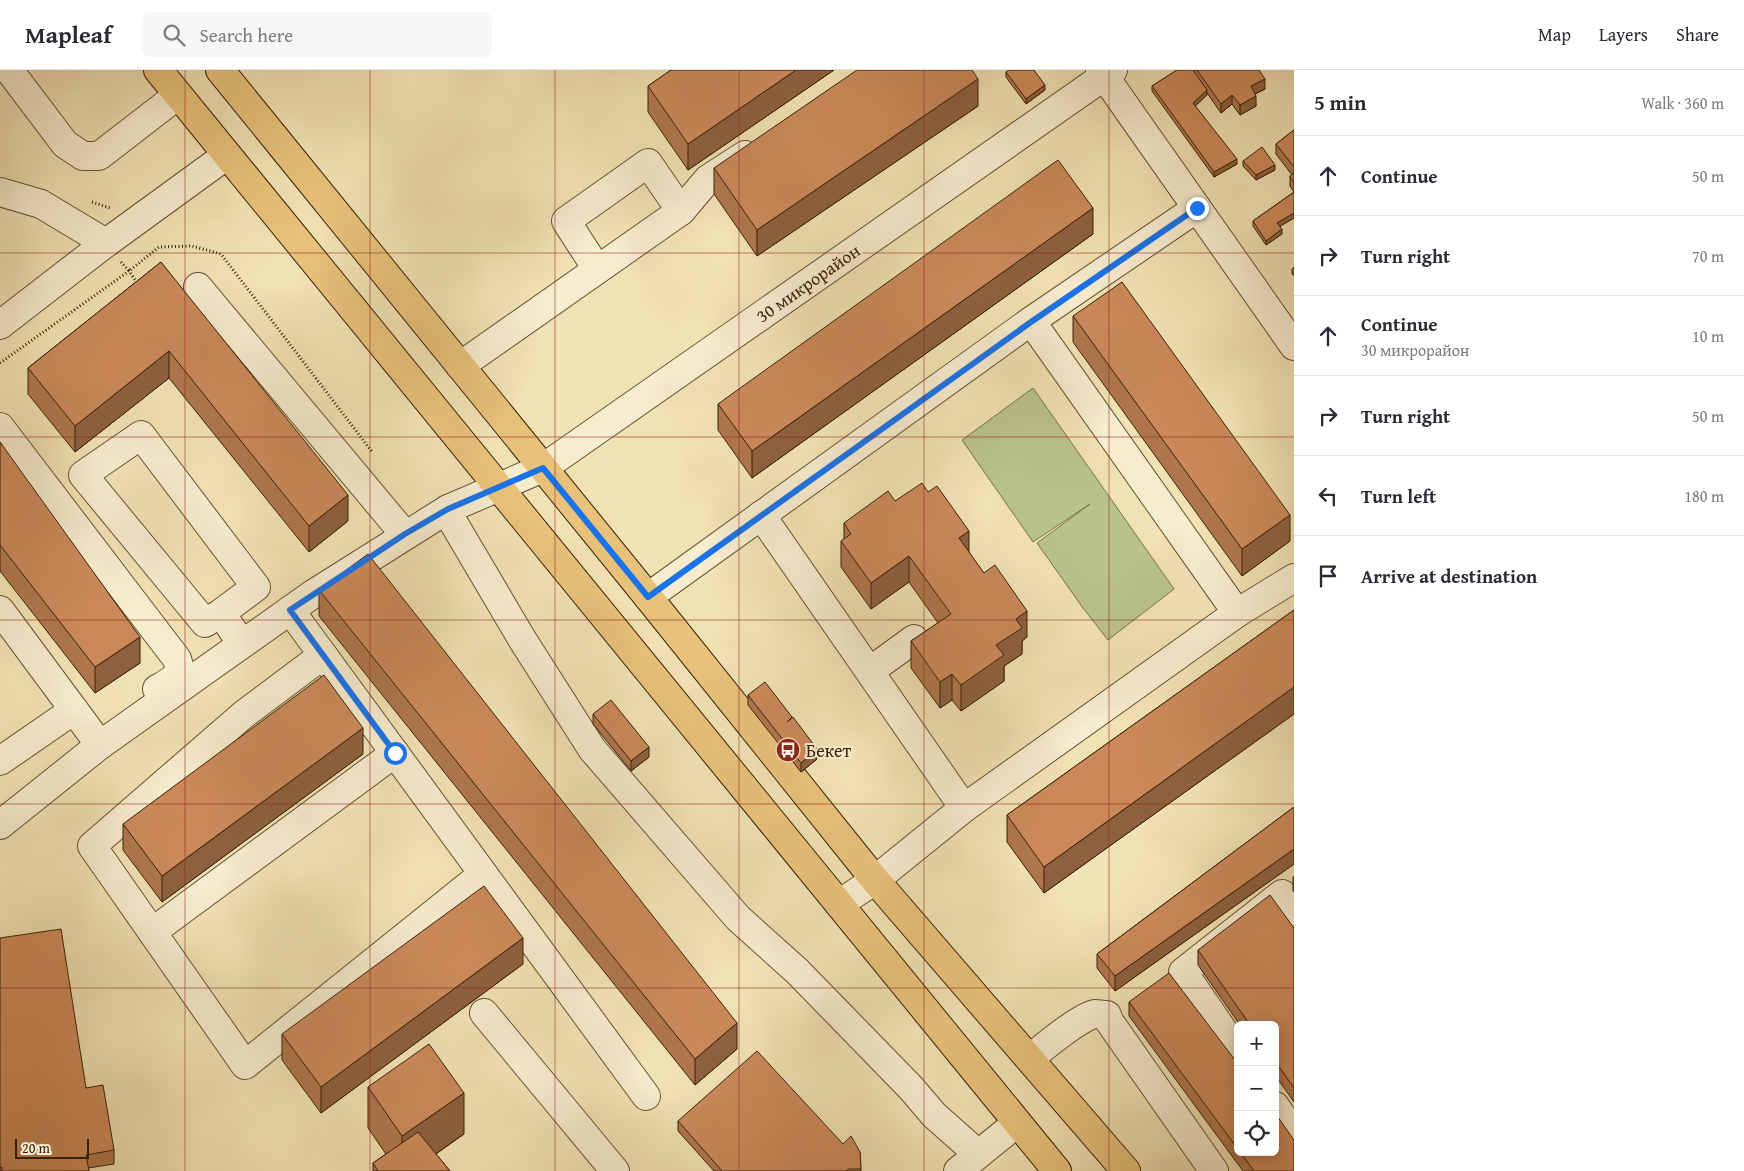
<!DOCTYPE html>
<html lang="en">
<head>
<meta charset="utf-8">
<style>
	body { margin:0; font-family:"Gentium Book Plus",serif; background:#f7f7f7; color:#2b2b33 }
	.controls { position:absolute; right:15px; bottom:15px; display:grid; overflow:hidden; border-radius:8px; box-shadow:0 2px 12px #0003 }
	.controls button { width:45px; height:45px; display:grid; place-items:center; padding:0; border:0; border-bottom:1px solid #e1e1e2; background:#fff; color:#2b2b33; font:25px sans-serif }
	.scale { position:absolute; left:15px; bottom:12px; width:74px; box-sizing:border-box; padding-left:5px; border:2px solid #372208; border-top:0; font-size:14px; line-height:18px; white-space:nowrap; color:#372208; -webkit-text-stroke:4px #f6ecce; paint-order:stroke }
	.stop { position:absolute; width:15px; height:15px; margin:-11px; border:4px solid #1a73e8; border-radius:50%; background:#fff }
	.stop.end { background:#1a73e8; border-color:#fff; box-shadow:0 1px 5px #0008 }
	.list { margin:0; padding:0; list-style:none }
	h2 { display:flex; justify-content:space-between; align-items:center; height:65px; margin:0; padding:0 20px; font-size:21px }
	h2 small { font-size:16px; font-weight:400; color:#7c7c81 }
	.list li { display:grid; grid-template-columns:32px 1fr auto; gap:15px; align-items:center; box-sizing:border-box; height:80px; padding:0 20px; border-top:1px solid #e1e1e2 }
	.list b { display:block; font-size:19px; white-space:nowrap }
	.list p { margin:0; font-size:16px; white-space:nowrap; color:#7c7c81 }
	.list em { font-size:16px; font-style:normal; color:#7c7c81 }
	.icon { flex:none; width:28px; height:28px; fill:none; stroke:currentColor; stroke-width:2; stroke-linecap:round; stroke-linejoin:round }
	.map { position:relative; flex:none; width:1294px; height:1101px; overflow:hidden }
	header { display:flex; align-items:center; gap:30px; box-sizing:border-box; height:70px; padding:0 25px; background:#fff; border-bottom:1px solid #e1e1e2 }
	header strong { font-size:24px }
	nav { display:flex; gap:28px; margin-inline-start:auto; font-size:18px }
	.search { width:350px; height:45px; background:#f7f7f7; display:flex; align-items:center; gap:12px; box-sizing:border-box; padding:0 18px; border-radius:8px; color:#7c7c81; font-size:19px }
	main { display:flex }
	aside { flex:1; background:#fff }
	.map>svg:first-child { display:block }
	.green { fill:#b9c38d; stroke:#78724a }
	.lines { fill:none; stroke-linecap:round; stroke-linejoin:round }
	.minor-casing { stroke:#665233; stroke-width:30 }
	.major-casing { stroke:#372208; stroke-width:30 }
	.path { stroke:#372208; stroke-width:3; stroke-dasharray:1 2.5; stroke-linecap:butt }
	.minor { stroke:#f6ecce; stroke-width:28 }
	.major { stroke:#e8c17a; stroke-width:28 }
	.wall { fill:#af764d; stroke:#372208 }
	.shaded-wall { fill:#8e603f; stroke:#372208 }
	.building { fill:#cb895a; stroke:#372208 }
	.route { stroke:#1a73e8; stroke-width:6 }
	.grid { fill:none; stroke:#8f2418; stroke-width:1; stroke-opacity:0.55 }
	.labels { text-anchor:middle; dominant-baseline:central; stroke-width:4; stroke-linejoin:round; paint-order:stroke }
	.street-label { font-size:18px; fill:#372208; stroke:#f6ecce }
	.poi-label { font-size:18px; fill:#372208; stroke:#f6ecce; text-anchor:start }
</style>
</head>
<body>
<header>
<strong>Mapleaf</strong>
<div class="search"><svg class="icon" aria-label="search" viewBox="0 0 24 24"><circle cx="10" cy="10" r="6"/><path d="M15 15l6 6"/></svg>Search here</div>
<nav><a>Map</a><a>Layers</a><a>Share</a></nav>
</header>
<main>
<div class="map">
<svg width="1294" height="1101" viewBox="0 0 1294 1101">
	<rect width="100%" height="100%" fill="#f1e2b3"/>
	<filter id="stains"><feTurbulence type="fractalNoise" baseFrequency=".004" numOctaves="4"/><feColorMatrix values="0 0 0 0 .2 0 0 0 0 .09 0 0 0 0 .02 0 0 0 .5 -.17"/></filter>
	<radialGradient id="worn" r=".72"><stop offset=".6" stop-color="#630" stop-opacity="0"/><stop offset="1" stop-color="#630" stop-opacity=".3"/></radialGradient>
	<polygon class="green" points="1033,318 1174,519 1108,570 1083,538 1037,473 1090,434 1033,472 962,370"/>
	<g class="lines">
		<g class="minor-casing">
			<g id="minor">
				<polyline points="9,0 65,74 83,86 99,86 178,25"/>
				<polyline points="1100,0 1294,276"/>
				<polyline points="0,122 41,134 106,173"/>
				<polyline points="681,141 708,109 745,85"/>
				<polyline points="198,217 405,465"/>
				<polyline points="1031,251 1237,543"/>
				<polyline points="0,255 106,173 227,85"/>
				<polyline points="460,296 681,141 648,93 566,151 597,199"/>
				<path d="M0,357L177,589C184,606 169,612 157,619"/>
				<polyline points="448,439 453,452 522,569 592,679 738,848 797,901 911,1018 934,1045 978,1084"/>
				<polyline points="761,445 964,738"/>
				<polyline points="648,527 1031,251 1197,138"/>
				<polyline points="0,540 100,675"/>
				<polyline points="290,540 646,1026"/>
				<polyline points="221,543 256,517 141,365 83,405 205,553 221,543 242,574"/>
				<polyline points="323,585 243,645 92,776 245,995 483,804"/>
				<polyline points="870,601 914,569"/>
				<polyline points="0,691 74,640"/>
				<polyline points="0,755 100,675 313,524 448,439 543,398 1113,0"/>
				<polyline points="839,834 875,810 964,738 1237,543 1294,508"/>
				<polyline points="152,862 395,683"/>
				<polyline points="484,943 615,1101"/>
				<polyline points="1238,982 1183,902 1282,824 1294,842"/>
				<path d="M1030,989C1042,978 1080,947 1095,944C1099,944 1104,945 1107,945L1109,951L1214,1101"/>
				<polyline points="1275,1036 1294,1063"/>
				<polyline points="958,1101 1017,1053"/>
			</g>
		</g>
		<g class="major-casing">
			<g id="major">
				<polyline points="158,0 1057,1101"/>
				<polyline points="220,0 648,527 875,810 1126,1101"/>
			</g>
		</g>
		<g class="path">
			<polyline points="92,132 110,138"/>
			<polyline points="121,192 129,201 159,177 192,176 221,184 373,383"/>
			<polyline points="0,293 129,201 138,214"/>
		</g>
		<use href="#minor" class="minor"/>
		<use href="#major" class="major"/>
	</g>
	<g class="wall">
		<polygon points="671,0 834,0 688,100 648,42 648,16"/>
		<polygon points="1177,0 1259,0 1265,19 1255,24 1256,36 1240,45 1232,34 1221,43 1207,23 1207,25 1195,36 1237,94 1214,107 1152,21 1152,16"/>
		<polygon points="1006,2 1045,20 1026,34 1006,7"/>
		<polygon points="978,36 757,186 714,124 714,98"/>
		<polygon points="1294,60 1294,148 1280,156 1282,164 1266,175 1253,156 1253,151 1294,122 1290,116 1290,106 1292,105 1276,84 1276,74"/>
		<polygon points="1243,91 1275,100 1256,110 1243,96"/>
		<polygon points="1093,164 752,408 718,360 718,334"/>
		<polygon points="161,192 348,451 309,482 169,308 75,382 28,324 28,298"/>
		<polygon points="1294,197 1294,206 1292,204 1292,199"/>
		<polygon points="1073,246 1290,471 1242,506 1073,272"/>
		<polygon points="0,372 140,593 95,623 0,501"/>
		<polygon points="895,431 969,482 1027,567 1022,571 1022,584 1004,596 1004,611 961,641 952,630 940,638 911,598 911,571 938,553 909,512 871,539 841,497 841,471 844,469 844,453"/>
		<polygon points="319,520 737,979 695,1015 319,546"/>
		<polygon points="1294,540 1294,644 1044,823 1007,772 1007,745"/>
		<polygon points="748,625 792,648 817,689 801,702 748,635"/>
		<polygon points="593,644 649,687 631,701 593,654"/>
		<polygon points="363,684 162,832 123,780 123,754"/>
		<polygon points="1294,737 1294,794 1115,921 1097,898 1097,884"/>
		<polygon points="1294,806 1294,822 1293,821 1293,807"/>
		<polygon points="1294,858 1294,1032 1275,1005 1275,955 1240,955 1198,895 1198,880"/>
		<polygon points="0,868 86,1018 114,1080 114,1094 88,1098 89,1101 0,1101"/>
		<polygon points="523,894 321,1043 282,990 282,964"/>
		<polygon points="1129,932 1238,994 1238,1082 1275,1082 1294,1101 1243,1101 1129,946"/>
		<polygon points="368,1017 464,1064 436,1084 450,1101 373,1101 373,1093 386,1084 368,1058"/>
		<polygon points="678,1051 843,1074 860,1082 861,1101 714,1101 678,1061"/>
	</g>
	<g class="shaded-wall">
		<polygon points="796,0 834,0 688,100 688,74"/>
		<polygon points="978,9 978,36 757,186 757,160"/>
		<polygon points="1265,9 1265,19 1251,26 1251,16"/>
		<polygon points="1045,15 1045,20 1026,34 1026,29"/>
		<polygon points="1207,20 1207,25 1193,38 1193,33"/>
		<polygon points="1232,25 1232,34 1221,43 1221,34"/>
		<polygon points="1256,26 1256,36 1240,45 1240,35"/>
		<polygon points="1237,89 1237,94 1214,107 1214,102"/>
		<polygon points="1275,95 1275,100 1256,110 1256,105"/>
		<polygon points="1093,138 1093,164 752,408 752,381"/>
		<polygon points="1294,143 1294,148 1277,158 1277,153"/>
		<polygon points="1282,159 1282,164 1266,175 1266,171"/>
		<polygon points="169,281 169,308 75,382 75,356"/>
		<polygon points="348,425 348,451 309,482 309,456"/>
		<polygon points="1290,445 1290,471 1242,506 1242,479"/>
		<polygon points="969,461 969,487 959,468"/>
		<polygon points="909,486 909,512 871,539 871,513"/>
		<polygon points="1027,541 1027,567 1022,571 1022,584 1004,596 1004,611 961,641 961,615 996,575 1016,549"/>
		<polygon points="140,567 140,593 95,623 95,597"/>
		<polygon points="952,604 952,630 940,638 940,612"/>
		<polygon points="1294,617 1294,644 1044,823 1044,797"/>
		<polygon points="363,658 363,684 162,832 162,806"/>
		<polygon points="649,677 649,687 631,701 631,691"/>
		<polygon points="817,679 817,689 801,702 801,693"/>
		<polygon points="1294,779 1294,794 1115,921 1115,906"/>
		<polygon points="523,868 523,894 321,1043 321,1017"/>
		<polygon points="737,953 737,979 695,1015 695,989"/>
		<polygon points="464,1023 464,1064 411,1101 402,1101 402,1066"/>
	</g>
	<g class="building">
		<polygon points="671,0 796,0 688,74 648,16"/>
		<polygon points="857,0 972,0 978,9 757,160 714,98"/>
		<polygon points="1009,0 1034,0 1045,15 1026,29 1006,2"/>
		<polygon points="1177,0 1193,0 1207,20 1193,33 1237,89 1214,102 1152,16"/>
		<polygon points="1197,0 1259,0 1265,9 1251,16 1256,26 1240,35 1232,25 1221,34"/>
		<polygon points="1294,60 1294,97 1276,74"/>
		<polygon points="1262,77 1275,95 1256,105 1243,91"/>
		<polygon points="1058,90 1093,138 752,381 718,334"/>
		<polygon points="1294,103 1294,113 1290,106"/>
		<polygon points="1294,122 1294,143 1277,153 1282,159 1266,171 1253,151"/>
		<polygon points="161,192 348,425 309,456 169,281 75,356 28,298"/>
		<polygon points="1122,212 1290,445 1242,479 1073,246"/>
		<polygon points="0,372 140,567 95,597 0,475"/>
		<polygon points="922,413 928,422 937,416 969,461 959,468 984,503 995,495 1027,541 1016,549 1022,558 996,575 1004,585 961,615 952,604 940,612 911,571 951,544 909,486 871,513 841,471 851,464 844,453 888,421 895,431"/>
		<polygon points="368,484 737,953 695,989 319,520"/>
		<polygon points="1294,540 1294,617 1044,797 1007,745"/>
		<polygon points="324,605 363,658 162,806 123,754"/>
		<polygon points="765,612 792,647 787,652 793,647 817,679 801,693 748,625"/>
		<polygon points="611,630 649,677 631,691 593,644"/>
		<polygon points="1294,737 1294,779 1115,906 1097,884"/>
		<polygon points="484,816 523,868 321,1017 282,964"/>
		<polygon points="1270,825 1294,858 1294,1018 1275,991 1275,955 1250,955 1198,880"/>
		<polygon points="61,859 86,1018 103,1015 114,1080 86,1085 89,1101 2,1101 2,1097 0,1098 0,868"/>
		<polygon points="1169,903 1238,994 1238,1079 1129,932"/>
		<polygon points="429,974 464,1023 402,1066 368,1017"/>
		<polygon points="757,981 843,1074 851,1066 860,1082 861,1099 849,1099 846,1101 722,1101 678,1051"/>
		<polygon points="1275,1043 1294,1070 1294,1101 1254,1101 1240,1082 1275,1082"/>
		<polygon points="418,1062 450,1101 378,1101 373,1093"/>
	</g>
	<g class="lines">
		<polyline class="route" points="395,683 290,540 405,464 448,439 543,398 648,527 1031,252 1197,138"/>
	</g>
	<path class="grid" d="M185,0V1101M370,0V1101M555,0V1101M739,0V1101M924,0V1101M1109,0V1101M0,183H1294M0,367H1294M0,550H1294M0,734H1294M0,918H1294"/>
	<defs>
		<g id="bus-disc" transform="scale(1.25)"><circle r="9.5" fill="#8f2418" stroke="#f6ecce"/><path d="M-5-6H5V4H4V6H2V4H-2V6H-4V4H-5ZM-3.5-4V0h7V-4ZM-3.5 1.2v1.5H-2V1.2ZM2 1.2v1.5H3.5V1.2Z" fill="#fff"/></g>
	</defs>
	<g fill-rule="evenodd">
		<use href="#bus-disc" x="788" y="680"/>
	</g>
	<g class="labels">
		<g class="street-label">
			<text transform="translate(808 213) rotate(-35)">30 микрорайон</text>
		</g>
		<g class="poi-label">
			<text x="806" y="680">Бекет</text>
		</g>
	</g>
	<rect width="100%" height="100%" filter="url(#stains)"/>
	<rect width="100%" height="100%" fill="url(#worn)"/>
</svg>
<div class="controls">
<button>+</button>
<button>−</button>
<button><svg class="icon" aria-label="locate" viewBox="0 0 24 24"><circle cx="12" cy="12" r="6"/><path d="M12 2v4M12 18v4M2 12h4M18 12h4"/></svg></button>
</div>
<div class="scale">20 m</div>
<div class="stop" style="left:395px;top:683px"></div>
<div class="stop end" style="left:1197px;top:138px"></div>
</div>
<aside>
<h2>5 min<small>Walk · 360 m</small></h2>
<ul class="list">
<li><svg class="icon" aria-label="ahead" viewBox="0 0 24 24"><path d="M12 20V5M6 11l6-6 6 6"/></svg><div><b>Continue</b></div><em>50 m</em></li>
<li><svg class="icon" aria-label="right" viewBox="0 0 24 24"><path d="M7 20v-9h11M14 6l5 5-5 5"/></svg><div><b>Turn right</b></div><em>70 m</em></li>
<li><svg class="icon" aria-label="ahead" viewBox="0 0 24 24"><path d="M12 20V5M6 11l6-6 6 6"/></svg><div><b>Continue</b><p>30 микрорайон</p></div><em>10 m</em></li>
<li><svg class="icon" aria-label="right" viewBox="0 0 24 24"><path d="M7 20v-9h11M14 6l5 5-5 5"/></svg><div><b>Turn right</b></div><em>50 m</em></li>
<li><svg class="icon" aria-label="left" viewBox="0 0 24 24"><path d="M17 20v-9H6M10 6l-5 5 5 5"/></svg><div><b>Turn left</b></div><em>180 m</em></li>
<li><svg class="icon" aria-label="arrive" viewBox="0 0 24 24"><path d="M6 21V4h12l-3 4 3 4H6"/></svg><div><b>Arrive at destination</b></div></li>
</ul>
</aside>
</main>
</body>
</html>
